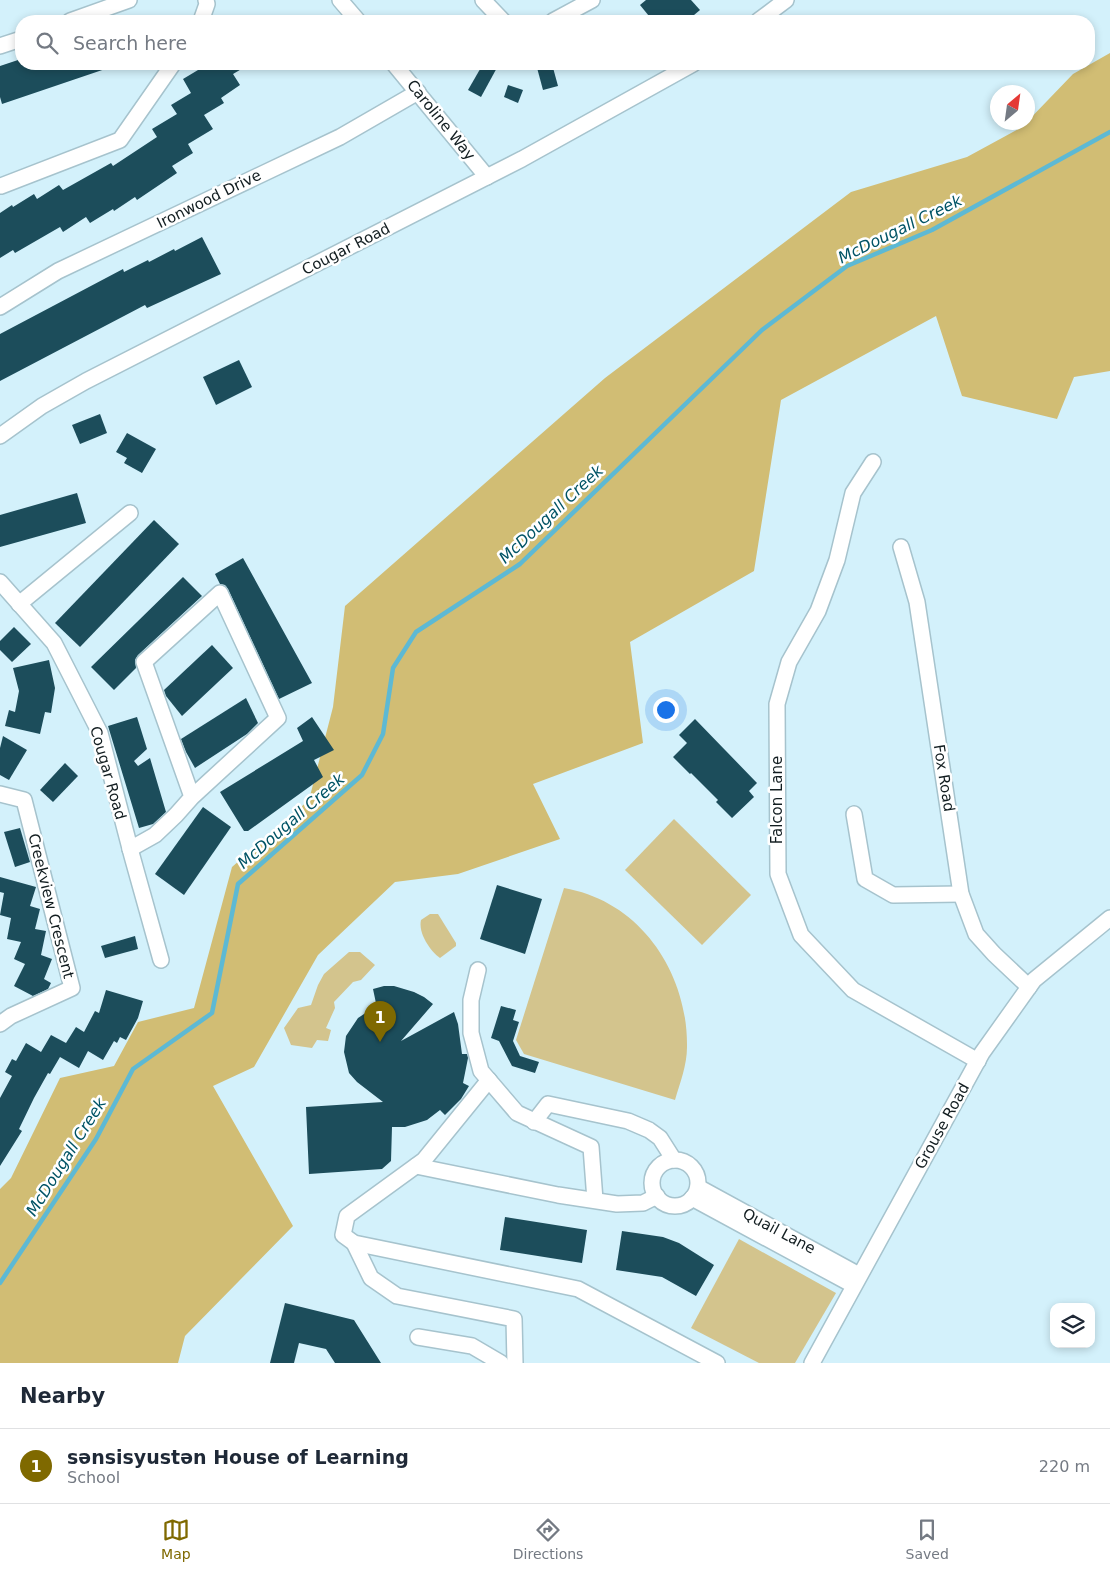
<!DOCTYPE html>
<html lang="en">
<head>
<meta charset="utf-8">
<style>
	body { margin:0; font-family:"DejaVu Sans",sans-serif; background:#f6f6f7; color:#1f2937 }
	.controls { position:absolute; right:15px; bottom:15px; display:grid; overflow:hidden; border-radius:10px; box-shadow:0 2px 8px #0003 }
	.controls button { width:45px; height:45px; display:grid; place-items:center; padding:0; border:0; border-bottom:1px solid #e0e1e3; background:#fff; color:#1f2937; font:25px sans-serif }
	.compass { position:absolute; left:990px; top:85px; width:45px; height:45px; border-radius:50%; background:#fff; box-shadow:0 2px 8px #0003; rotate:29deg }
	.you { position:absolute; left:665px; top:709px; width:18px; height:18px; margin:-12px; border:4px solid #fff; border-radius:50%; background:#1a73e8; box-shadow:0 0 0 8px #1a73e833 }
	.badge { display:grid; place-items:center; width:32px; height:32px; border-radius:50%; background:#7f6900; color:#fff; font-size:16px; font-weight:700 }
	.pin { position:absolute; translate:-50% -41px; filter:drop-shadow(0 1px 2px #0008) }
	.pin::after { content:''; position:absolute; top:26px; width:18px; height:15px; background:inherit; clip-path:polygon(0 0,100% 0,50% 100%) }
	.list { margin:0; padding:0; list-style:none }
	h2 { display:flex; justify-content:space-between; align-items:center; height:65px; margin:0; padding:0 20px; font-size:21px }
	h2 small { font-size:16px; font-weight:400; color:#747a83 }
	.list li { display:grid; grid-template-columns:32px 1fr auto; gap:15px; align-items:center; box-sizing:border-box; height:75px; padding:0 20px; border-top:1px solid #e0e1e3 }
	.list b { display:block; font-size:19px; white-space:nowrap }
	.list p { margin:0; font-size:16px; white-space:nowrap; color:#747a83 }
	.list em { font-size:16px; font-style:normal; color:#747a83 }
	.icon { flex:none; width:28px; height:28px; fill:none; stroke:currentColor; stroke-width:2; stroke-linecap:round; stroke-linejoin:round }
	.map { position:relative; flex:none; width:1110px; height:1363px; overflow:hidden }
	.search { position:absolute; background:#fff; box-shadow:0 2px 8px #0003; left:15px; right:15px; top:15px; height:55px; display:flex; align-items:center; gap:12px; box-sizing:border-box; padding:0 18px; border-radius:20px; color:#747a83; font-size:19px }
	.sheet { height:140px; background:#fff }
	nav { display:flex; justify-content:space-around; align-items:center; box-sizing:border-box; height:70px; border-top:1px solid #e0e1e3; background:#fff; font-size:14px; color:#747a83 }
	nav a { display:grid; justify-items:center; gap:2px }
	nav .on { color:#7f6900 }
	.map>svg:first-child { display:block }
	.green { fill:#d3c48d }
	.forest { fill:#d1bd74 }
	.lines { fill:none; stroke-linecap:round; stroke-linejoin:round }
	.stream { stroke:#5db9d4; stroke-width:4.5 }
	.building { fill:#1c4d5b }
	.minor-casing { stroke:#a6c3cd; stroke-width:18 }
	.minor { stroke:#fff; stroke-width:15 }
	.labels { text-anchor:middle; dominant-baseline:central; stroke-width:5; stroke-linejoin:round; paint-order:stroke }
	.street-label { font-size:15px; fill:#121d20; stroke:#fff }
	.water-label { font-size:16px; font-style:italic; fill:#005365; stroke:#fff }
</style>
</head>
<body>
<div class="map">
<svg width="1110" height="1363" viewBox="0 0 1110 1363">
	<rect width="100%" height="100%" fill="#d3f1fb"/>
	<g class="green">
		<polygon points="674,819 751,895 702,945 625,870"/>
		<path d="M564,888C640,901 688,972 687,1047C687,1065 680,1083 675,1100L524,1054L516,1040Z"/>
		<path d="M430,914H438L456,943V946L440,958C430,951 418,933 421,920Z"/>
		<polygon points="349,952 360,952 375,965 361,980 353,982 334,1002 335,1008 326,1028 331,1030 328,1041 317,1040 312,1048 291,1045 284,1028 298,1008 311,1005 318,985 324,974"/>
		<polygon points="739,1239 836,1293 795,1363 759,1363 691,1328"/>
	</g>
	<polygon class="forest" points="1110,53 1110,371 1074,377 1057,419 962,396 936,316 781,400 754,571 630,642 643,743 533,784 560,839 458,874 395,882 318,955 254,1067 213,1086 293,1226 185,1336 178,1363 0,1363 0,1189 11,1178 60,1078 114,1066 138,1022 194,1008 232,867 309,800 333,707 345,606 605,378 851,192 967,157 1022,127 1073,74"/>
	<g class="lines">
		<polyline class="stream" points="0,1283 96,1139 133,1069 212,1013 238,884 362,775 383,734 393,668 416,632 520,564 762,330 847,266 932,230 1110,132"/>
	</g>
	<g class="building">
		<polygon points="646,0 691,0 700,10 687,21 653,21 640,5"/>
		<polygon points="21,59 21,64 117,64 117,65 2,104 0,97 0,66"/>
		<polygon points="208,64 250,64 233,74 240,85 221,98 224,103 204,115 213,129 188,144 193,153 172,166 177,173 137,200 135,197 114,211 113,209 90,223 86,217 63,232 60,227 15,253 13,250 0,258 0,213 12,205 13,207 34,194 37,199 59,185 63,190 111,163 113,166 157,137 152,129 177,114 171,105 191,93 183,79"/>
		<polygon points="483,64 499,64 481,97 468,90"/>
		<polygon points="536,64 552,64 558,86 543,90"/>
		<polygon points="508,85 523,90 518,103 504,97"/>
		<polygon points="202,237 221,274 147,308 145,305 0,381 0,334 123,269 124,272 148,260 149,262 174,249 175,251"/>
		<polygon points="239,360 252,387 216,405 203,377"/>
		<polygon points="100,414 107,433 80,444 72,425"/>
		<polygon points="127,433 156,449 142,473 124,463 127,458 116,452"/>
		<polygon points="77,493 86,523 0,547 0,515"/>
		<polygon points="154,520 179,544 80,647 55,623"/>
		<polygon points="243,558 312,683 279,699 228,589 225,585 220,584 215,574"/>
		<polygon points="183,577 202,596 138,655 135,660 136,668 114,690 91,667"/>
		<polygon points="14,627 31,644 12,662 0,650 0,641"/>
		<polygon points="212,645 233,668 182,716 166,696 164,690"/>
		<polygon points="49,660 55,688 51,713 45,712 40,734 5,726 9,710 15,712 19,691 13,668"/>
		<polygon points="246,698 258,723 247,734 195,768 186,752 181,739"/>
		<polygon points="137,717 147,749 134,761 138,766 150,758 166,812 153,824 139,828 108,726"/>
		<polygon points="312,717 334,750 314,760 323,777 248,831 244,831 220,792 303,741 297,728"/>
		<polygon points="695,719 757,783 749,791 754,797 732,818 716,802 718,800 691,773 690,774 673,757 687,743 679,735"/>
		<polygon points="3,736 27,750 9,780 0,775 0,748"/>
		<polygon points="65,763 78,776 53,802 40,790"/>
		<polygon points="203,807 231,827 184,895 155,874"/>
		<polygon points="20,828 30,862 15,867 4,832"/>
		<polygon points="0,877 36,887 30,906 40,909 35,929 46,931 41,955 52,959 44,979 51,983 48,989 33,996 14,986 25,964 14,959 21,942 7,939 11,918 0,915 4,893 0,892"/>
		<polygon points="497,885 542,899 525,954 480,939"/>
		<polygon points="135,936 138,949 105,958 101,946"/>
		<polygon points="384,986 394,986 414,992 424,997 433,1004 401,1041 454,1012 458,1024 462,1054 467,1054 468,1058 463,1083 469,1086 461,1099 445,1115 440,1110 427,1120 405,1127 392,1127 391,1161 382,1169 309,1174 306,1107 383,1102 357,1082 349,1073 344,1052 346,1036 358,1018 367,1012 377,1008 373,989"/>
		<polygon points="106,990 143,1001 138,1018 126,1040 120,1037 117,1043 114,1041 103,1060 88,1051 79,1068 60,1057 50,1074 48,1073 34,1098 19,1129 22,1131 0,1166 0,1098 12,1076 5,1072 12,1059 16,1061 26,1043 41,1052 51,1035 66,1043 76,1027 84,1032 95,1011 99,1013"/>
		<polygon points="501,1006 516,1010 513,1020 519,1022 513,1041 520,1056 539,1062 535,1073 512,1066 499,1041 491,1038"/>
		<polygon points="505,1217 587,1230 582,1263 500,1250"/>
		<polygon points="622,1231 663,1237 679,1243 714,1265 696,1296 662,1277 616,1270"/>
		<polygon points="285,1303 354,1320 381,1363 335,1363 326,1349 299,1343 294,1363 270,1363"/>
	</g>
	<g class="lines">
		<g class="minor-casing">
			<g id="minor">
				<polyline points="340,0 358,21"/>
				<polyline points="483,0 503,21"/>
				<polyline points="70,21 129,0"/>
				<polyline points="201,21 207,4 206,0"/>
				<polyline points="553,21 592,0"/>
				<polyline points="758,21 786,0"/>
				<polyline points="0,46 21,39"/>
				<polyline points="394,64 487,177"/>
				<polyline points="1,186 120,140 173,64"/>
				<polyline points="0,307 58,271 340,137 418,92"/>
				<polyline points="0,436 42,406 86,381 522,159 693,64"/>
				<polyline points="873,462 853,493 837,560 818,611 789,662 777,704 778,874 801,935 853,990 978,1061"/>
				<polyline points="901,547 917,602 961,894 976,934 994,954 1029,987"/>
				<polyline points="0,582 54,643 100,733 132,856 161,960"/>
				<polyline points="19,604 130,513"/>
				<polyline points="0,794 24,800 72,988 11,1016 0,1024"/>
				<polyline points="854,814 865,879 893,895 961,894"/>
				<polyline points="130,849 155,835 176,815 192,797 278,718 220,593 144,662 192,797"/>
				<polyline points="478,970 471,1000 471,1033 481,1071 517,1113 591,1147 595,1200"/>
				<polyline points="489,1080 424,1160 347,1216 343,1235 354,1243 578,1289 717,1363"/>
				<polyline points="534,1122 548,1104 628,1121 649,1130 660,1138 674,1160"/>
				<circle cx="675" cy="1183" r="23"/>
				<polyline points="416,1166 558,1195 617,1204 643,1203 657,1196"/>
				<polyline points="698,1187 859,1275"/>
				<polyline points="692,1198 853,1285"/>
				<polyline points="354,1243 371,1278 397,1296 514,1319 515,1363"/>
				<polyline points="418,1337 472,1346 501,1363"/>
				<polyline points="812,1363 982,1053 1034,980 1110,918"/>
			</g>
		</g>
		<use href="#minor" class="minor"/>
	</g>
	<g class="labels">
		<g class="street-label">
			<text transform="translate(441 120) rotate(51)">Caroline Way</text>
			<text transform="translate(209 199) rotate(-26)">Ironwood Drive</text>
			<text transform="translate(346 249) rotate(-27)">Cougar Road</text>
			<text transform="translate(108 773) rotate(74)">Cougar Road</text>
			<text transform="translate(944 778) rotate(81)">Fox Road</text>
			<text transform="translate(777 800) rotate(-90)">Falcon Lane</text>
			<text transform="translate(51 906) rotate(76)">Creekview Crescent</text>
			<text transform="translate(942 1126) rotate(-61)">Grouse Road</text>
			<text transform="translate(779 1231) rotate(28)">Quail Lane</text>
		</g>
		<g class="water-label">
			<text transform="translate(900 229) rotate(-26)">McDougall Creek</text>
			<text transform="translate(551 514) rotate(-43)">McDougall Creek</text>
			<text transform="translate(291 821) rotate(-41)">McDougall Creek</text>
			<text transform="translate(66 1157) rotate(-58)">McDougall Creek</text>
		</g>
	</g>
</svg>
<div class="controls">
<button><svg class="icon" aria-label="layers" viewBox="0 0 24 24"><path d="M12 4l9 5-9 5-9-5zM3 14l9 5 9-5"/></svg></button>
</div>
<svg class="compass" viewBox="-18 -18 36 36"><path d="M0-13l5 13h-10z" fill="#e53935"/><path d="M0 13l5-13h-10z" fill="#747a83"/></svg>
<div class="you"></div>
<div class="pin badge" style="left:380px;top:1042px">1</div>
<div class="search"><svg class="icon" aria-label="search" viewBox="0 0 24 24"><circle cx="10" cy="10" r="6"/><path d="M15 15l6 6"/></svg>Search here</div>
</div>
<section class="sheet">
<h2>Nearby<small></small></h2>
<ul class="list">
<li><span class="badge">1</span><div><b>sənsisyustən House of Learning</b><p>School</p></div><em>220 m</em></li>
</ul>
</section>
<nav>
<a class="on"><svg class="icon" aria-label="map" viewBox="0 0 24 24"><path d="M3 6l6-2 6 2 6-2v14l-6 2-6-2-6 2zM9 4v14M15 6v14"/></svg>Map</a>
<a><svg class="icon" aria-label="directions" viewBox="0 0 24 24"><path d="M12 3l9 9-9 9-9-9zM9 14v-3h6M13 9l2 2-2 2"/></svg>Directions</a>
<a><svg class="icon" aria-label="saved" viewBox="0 0 24 24"><path d="M7 4h10v16l-5-4-5 4z"/></svg>Saved</a>
</nav>
</body>
</html>
